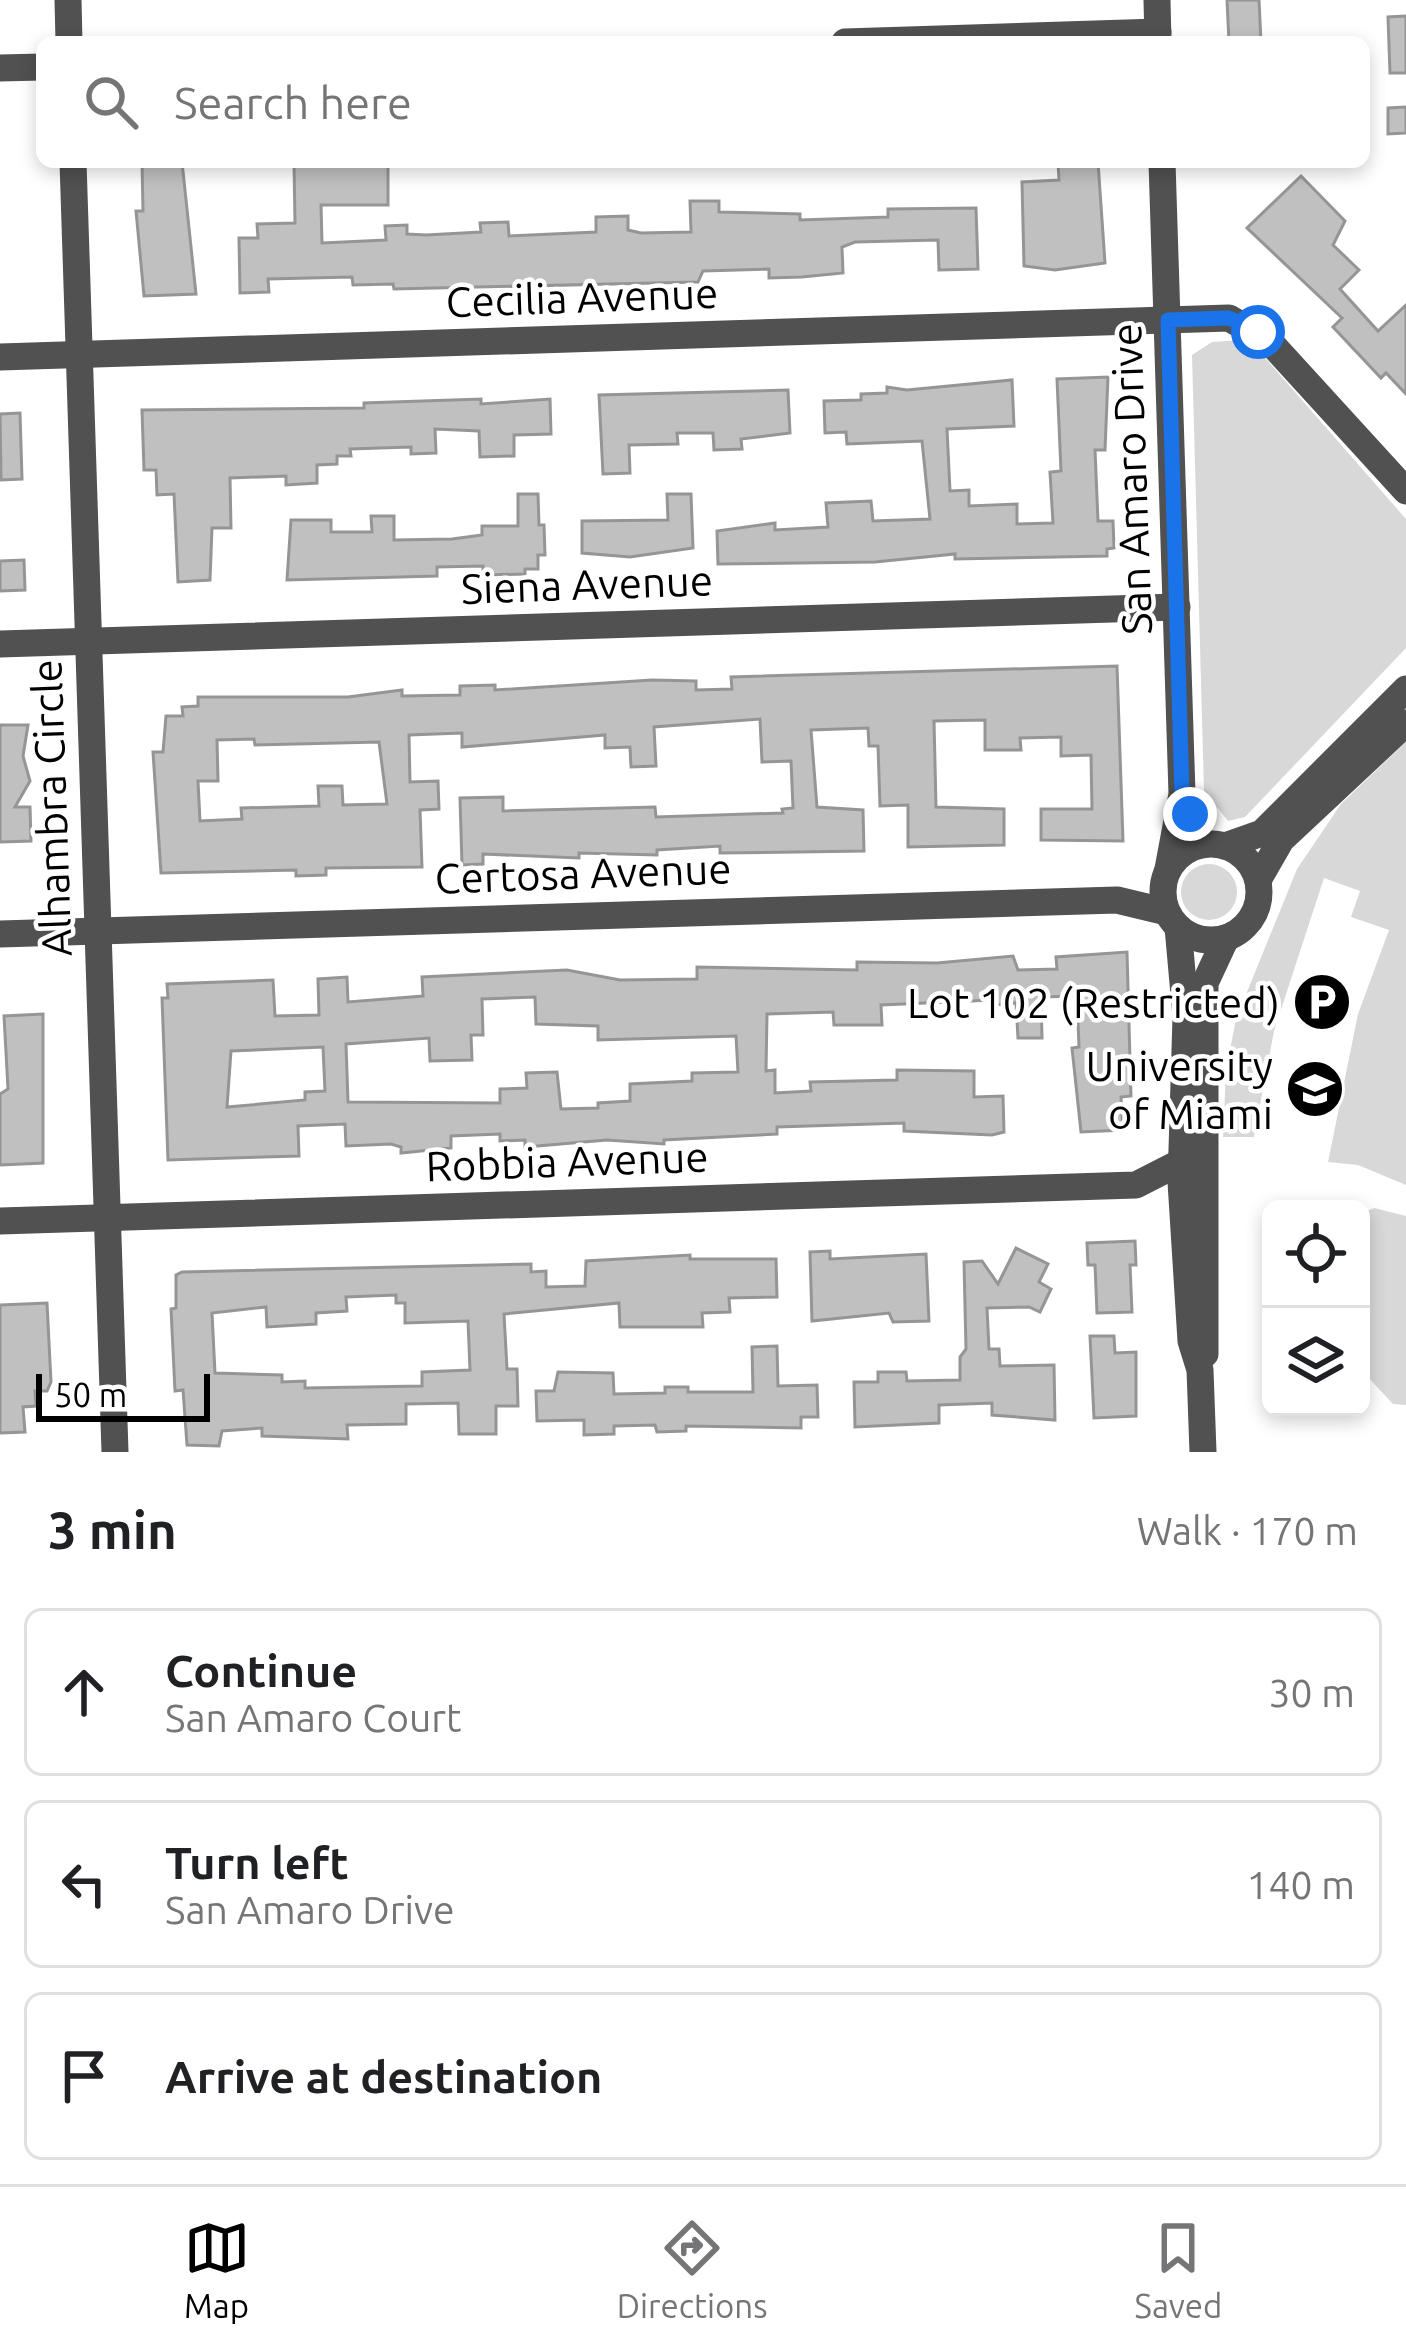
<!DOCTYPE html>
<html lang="en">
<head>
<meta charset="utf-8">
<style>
	body { margin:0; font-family:Ubuntu,sans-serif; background:#f2f2f2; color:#202124 }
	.controls { position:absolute; right:36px; bottom:36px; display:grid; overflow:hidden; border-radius:18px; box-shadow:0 6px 18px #0003 }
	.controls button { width:108px; height:108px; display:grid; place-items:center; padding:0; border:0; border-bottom:3px solid #e0e0e0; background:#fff; color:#202124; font:60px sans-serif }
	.scale { position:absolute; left:36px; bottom:30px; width:174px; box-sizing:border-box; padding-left:12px; border:6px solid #000; border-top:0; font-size:33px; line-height:42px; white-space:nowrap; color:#000; -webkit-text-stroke:9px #fff; paint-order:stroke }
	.stop { position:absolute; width:36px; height:36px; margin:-27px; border:9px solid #1a73e8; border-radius:50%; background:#fff }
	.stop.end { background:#1a73e8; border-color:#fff; box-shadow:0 3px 12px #0008 }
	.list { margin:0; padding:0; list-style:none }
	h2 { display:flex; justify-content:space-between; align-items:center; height:156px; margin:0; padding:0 48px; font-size:51px }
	h2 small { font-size:39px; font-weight:400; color:#757577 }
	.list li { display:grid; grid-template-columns:78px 1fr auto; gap:36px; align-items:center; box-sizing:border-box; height:168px; margin:0 24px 24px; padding:0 24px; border:3px solid #e0e0e0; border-radius:18px }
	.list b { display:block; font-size:45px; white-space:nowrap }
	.list p { margin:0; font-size:39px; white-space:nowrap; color:#757577 }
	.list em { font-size:39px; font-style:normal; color:#757577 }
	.icon { flex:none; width:66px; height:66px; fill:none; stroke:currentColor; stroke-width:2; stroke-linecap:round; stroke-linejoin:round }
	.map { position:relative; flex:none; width:1406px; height:1452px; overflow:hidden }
	.search { position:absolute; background:#fff; box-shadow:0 6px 18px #0003; left:36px; right:36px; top:36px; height:132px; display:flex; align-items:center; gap:30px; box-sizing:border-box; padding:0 42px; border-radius:18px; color:#757577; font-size:45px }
	.sheet { height:732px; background:#fff }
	nav { display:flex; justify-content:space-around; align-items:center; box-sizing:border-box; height:168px; border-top:3px solid #e0e0e0; background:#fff; font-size:33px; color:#757577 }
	nav a { display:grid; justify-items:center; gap:6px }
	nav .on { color:#000 }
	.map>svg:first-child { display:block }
	.green { fill:#d8d8d8 }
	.building { fill:#c0c0c0; stroke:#959595; stroke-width:3; fill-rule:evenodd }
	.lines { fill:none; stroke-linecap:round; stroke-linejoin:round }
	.minor { stroke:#515151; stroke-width:27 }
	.route { stroke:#1a73e8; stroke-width:15 }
	.labels { text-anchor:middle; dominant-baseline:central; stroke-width:9; stroke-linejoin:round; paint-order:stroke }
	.street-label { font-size:42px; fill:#000; stroke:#fff }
	.poi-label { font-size:42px; fill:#000; stroke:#fff; text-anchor:end }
</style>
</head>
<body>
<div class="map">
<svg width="1406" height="1452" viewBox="0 0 1406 1452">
	<rect width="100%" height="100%" fill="#fff"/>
	<g class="green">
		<polygon points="1241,340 1267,360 1406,519 1406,648 1245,817 1228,821 1204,791 1192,355 1212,342"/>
		<polygon points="1406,742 1406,1185 1358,1165 1328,1162 1358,1014 1389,930 1351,917 1360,891 1324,878 1274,1031 1254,1137 1223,1137 1226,1071 1236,1019 1297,869 1341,804"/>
		<circle cx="1209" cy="892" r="28"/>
		<polygon points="1374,1208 1406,1216 1406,1405 1393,1404 1366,1375 1361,1214"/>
	</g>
	<g class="building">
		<polygon points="1227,0 1259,0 1261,42 1229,42"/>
		<polygon points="1406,16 1406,73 1390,73 1388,17"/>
		<polygon points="1406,107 1406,133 1388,134 1388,108"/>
		<polygon points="142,162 182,162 196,294 144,296 136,211 143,211"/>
		<polygon points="294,162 388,162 388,205 321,205 322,243 386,240 385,226 407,225 407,234 426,235 481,232 480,223 508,222 509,236 596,232 596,217 628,216 628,230 641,233 691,232 690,201 719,201 719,212 800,214 800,220 888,217 888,209 976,208 978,269 939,270 938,240 855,242 842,247 843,273 802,277 769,278 769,269 703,271 698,282 394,289 393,284 353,285 352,277 268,279 269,292 240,293 239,238 258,238 257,224 295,223"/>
		<polygon points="1058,162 1098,162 1105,263 1055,270 1024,266 1022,182 1059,180"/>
		<polygon points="1301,176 1345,221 1333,245 1359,270 1340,289 1378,331 1406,305 1406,394 1386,373 1381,378 1333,327 1342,318 1247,228"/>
		<polygon points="1108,377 1105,450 1095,450 1098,521 1113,521 1114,548 1107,549 1107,556 955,559 955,554 875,562 718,564 717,531 775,523 775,530 828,527 826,503 871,501 873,521 930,519 922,441 847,444 846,432 825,433 824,401 861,400 861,394 887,393 887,387 907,390 1012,380 1014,426 947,429 950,491 969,490 969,506 1017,504 1017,524 1053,523 1050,472 1061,471 1057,379"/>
		<polygon points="788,390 790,433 741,439 742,449 714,450 713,433 677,433 678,444 629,445 630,473 603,474 599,395"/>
		<polygon points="481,399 481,404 550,399 551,434 514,435 514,456 480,457 479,431 435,429 436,453 411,454 411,447 350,449 351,456 337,456 337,464 317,465 317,483 286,485 286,476 230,478 231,528 212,528 210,580 178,582 174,494 157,495 156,470 144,470 142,410 364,408 364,403"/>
		<polygon points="20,413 22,479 1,480 0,414"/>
		<polygon points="518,494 538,494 539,525 544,525 545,555 538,555 538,569 525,569 525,574 483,575 483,566 437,567 437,576 287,580 291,520 331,520 331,532 372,532 371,516 394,516 394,540 452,539 482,535 482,526 518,526"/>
		<polygon points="667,494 691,494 693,548 630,557 582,553 582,521 668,520"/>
		<polygon points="24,560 25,590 0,591 0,561"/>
		<path d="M1117,666L1123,841L1041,840V809H1092L1091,755L1061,756V737L1020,738L1021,750H985V720L934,721L936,807L1004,809V845L908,847V805L880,806L878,746H869L868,728L811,730L817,807L863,810L864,851L720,853V846L657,850V855L579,853V858L483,854V864L462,865L460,798L503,797V811L655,807L656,817L783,813L782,809L793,808L791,761L762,762L760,719L654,727L656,766L631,767L630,747L605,748V735L462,747V733L409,735L410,782L438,781L439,809L420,810L422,867L326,868V875L296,876V870L161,873L153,752H163L166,716H183L182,707L198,706V697H348L402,690V696L460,695V686L495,685V690L652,680L696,681V690L732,689L731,677ZM254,739L255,745L379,742L387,804L343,805L342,786H318L319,806L241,808L242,819L200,821L198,781H218L217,740Z"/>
		<polygon points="0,725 28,725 23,756 30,781 15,807 30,807 31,841 0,842"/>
		<path d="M1127,952L1131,1096L1121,1097L1123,1130L1081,1132L1072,1048L1079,1047L1077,996L1041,997L1042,1038H1018L1016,1003L993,1005V1000L881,1005L882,1025H834L833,1012L767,1014L766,1071L775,1070V1093L811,1091L810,1082L897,1080V1070L974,1071V1097L1003,1096L1004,1132L992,1135L904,1131V1123L777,1127V1134L664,1140V1144L607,1140L525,1147V1140L500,1141V1134L451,1136V1148L401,1153V1147L391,1144L346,1146L345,1124L298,1126L299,1156L168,1160L162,998H168L167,984L273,980L275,1016L319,1015L318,979L347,977L348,1002L423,996L422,977L567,970L620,980L697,979V967L857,970V962L937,963L1013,956L1018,970L1057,969L1056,957ZM535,997L536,1024L598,1026V1040L736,1036L738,1072L692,1073V1081L630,1084V1101L598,1103V1108L561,1109L557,1072L526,1073L527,1088L500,1089V1103L348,1102L346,1044L429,1038L430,1061L472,1060L471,1035H483L482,999ZM323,1047L325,1091L305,1092V1100L227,1107L231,1051Z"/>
		<polygon points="43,1014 43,1163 0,1165 0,1094 8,1089 4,1016"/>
		<polygon points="1135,1241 1136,1265 1130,1265 1132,1312 1097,1313 1095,1265 1088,1265 1087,1243"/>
		<polygon points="1016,1248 1048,1264 1039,1282 1051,1289 1040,1312 1029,1307 987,1308 989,1349 999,1349 1000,1366 1054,1365 1055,1420 992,1415 992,1403 939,1405 939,1423 855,1427 854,1382 878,1382 878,1372 906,1372 907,1381 960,1380 960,1357 966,1349 964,1262 982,1261 998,1284"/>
		<polygon points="830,1251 830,1259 926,1254 929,1321 893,1322 889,1313 812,1321 810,1252"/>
		<path d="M690,1255V1259H776L777,1297L729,1298L730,1312L702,1313L703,1327H620L619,1303L504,1314L507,1369H517L518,1406H496V1434H459L458,1403L406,1404V1424L347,1425L348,1439L262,1436V1428L222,1431L219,1446L187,1445L183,1390L175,1391L171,1309L176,1308V1275L182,1272L531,1264V1272L546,1271V1287L585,1286L586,1261ZM396,1295V1303H405V1323L468,1321L470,1370L422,1372V1386L305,1388V1381L282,1382V1375L215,1373L212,1313L266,1307L267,1327L316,1324V1313L347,1311L346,1297Z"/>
		<polygon points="47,1303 51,1382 47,1391 35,1391 36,1406 23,1407 25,1432 0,1433 0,1305"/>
		<polygon points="1090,1336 1114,1336 1115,1353 1136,1352 1136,1416 1094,1418"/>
		<polygon points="777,1346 778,1386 817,1385 818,1417 801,1417 801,1428 686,1426 686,1431 657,1432 655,1425 614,1426 614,1434 584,1435 584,1420 537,1421 536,1391 554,1391 558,1372 613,1373 614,1394 665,1393 665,1387 688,1387 688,1392 753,1392 752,1347"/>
	</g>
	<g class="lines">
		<g class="minor">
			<polyline points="68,0 69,42"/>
			<polyline points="1157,0 1158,42"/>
			<polyline points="845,42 1158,32"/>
			<polyline points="0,68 42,67"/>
			<polyline points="73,162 115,1452"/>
			<polyline points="1162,162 1182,794 1168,869"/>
			<polyline points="0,357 1229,318 1270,342 1406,491"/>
			<polyline points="0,644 1177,607"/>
			<circle cx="1211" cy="892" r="48"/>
			<polyline points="1225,846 1262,833 1406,689"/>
			<polyline points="1258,880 1281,840 1406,723"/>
			<polyline points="1178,927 1186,1017 1181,1182 1191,1341 1200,1370 1203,1452"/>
			<polyline points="0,934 1117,900 1167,912"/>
			<polyline points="0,1221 1136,1185 1181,1162"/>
			<polyline points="1205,1354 1205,983 1226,938"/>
		</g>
	</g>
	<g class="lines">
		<polyline class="route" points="1190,814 1182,794 1168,320 1229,318 1258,332"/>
	</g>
	<defs>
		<g id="parking-disc" transform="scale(3)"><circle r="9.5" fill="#000" stroke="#fff"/><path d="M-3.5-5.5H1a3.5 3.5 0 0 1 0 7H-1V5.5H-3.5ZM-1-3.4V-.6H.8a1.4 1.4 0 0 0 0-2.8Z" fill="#fff"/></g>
		<g id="university-disc" transform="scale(3)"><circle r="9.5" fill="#000" stroke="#fff"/><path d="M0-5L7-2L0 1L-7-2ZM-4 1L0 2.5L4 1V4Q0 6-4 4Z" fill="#fff"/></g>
	</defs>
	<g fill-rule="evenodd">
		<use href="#parking-disc" x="1322" y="1002"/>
		<use href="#university-disc" x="1315" y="1089"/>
	</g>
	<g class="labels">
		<g class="street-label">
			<text transform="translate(582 297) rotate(-2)">Cecilia Avenue</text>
			<text transform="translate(1131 479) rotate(-92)">San Amaro Drive</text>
			<text transform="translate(587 584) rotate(-2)">Siena Avenue</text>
			<text transform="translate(51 808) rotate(-92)">Alhambra Circle</text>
			<text transform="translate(583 873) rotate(-2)">Certosa Avenue</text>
			<text transform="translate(567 1161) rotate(-2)">Robbia Avenue</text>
		</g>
		<g class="poi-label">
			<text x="1280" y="1002">Lot 102 (Restricted)</text>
			<text x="1273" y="1065">University<tspan x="1273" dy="48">of Miami</tspan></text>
		</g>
	</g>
</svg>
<div class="controls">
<button><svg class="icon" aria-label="locate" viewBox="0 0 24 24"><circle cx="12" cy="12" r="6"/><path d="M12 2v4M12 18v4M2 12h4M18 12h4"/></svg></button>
<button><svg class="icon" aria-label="layers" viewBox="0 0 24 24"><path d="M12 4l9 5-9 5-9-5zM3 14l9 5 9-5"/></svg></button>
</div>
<div class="scale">50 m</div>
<div class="stop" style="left:1258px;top:332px"></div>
<div class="stop end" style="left:1190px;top:814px"></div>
<div class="search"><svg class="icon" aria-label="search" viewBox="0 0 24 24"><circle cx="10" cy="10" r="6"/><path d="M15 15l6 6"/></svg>Search here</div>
</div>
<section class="sheet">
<h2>3 min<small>Walk · 170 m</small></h2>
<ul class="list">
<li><svg class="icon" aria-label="ahead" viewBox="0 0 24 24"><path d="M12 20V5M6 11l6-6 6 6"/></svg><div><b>Continue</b><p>San Amaro Court</p></div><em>30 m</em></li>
<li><svg class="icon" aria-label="left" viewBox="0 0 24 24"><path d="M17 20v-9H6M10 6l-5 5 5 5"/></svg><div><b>Turn left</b><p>San Amaro Drive</p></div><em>140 m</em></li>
<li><svg class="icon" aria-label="arrive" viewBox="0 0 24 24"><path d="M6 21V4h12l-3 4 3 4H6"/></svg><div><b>Arrive at destination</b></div></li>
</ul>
</section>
<nav>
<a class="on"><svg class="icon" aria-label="map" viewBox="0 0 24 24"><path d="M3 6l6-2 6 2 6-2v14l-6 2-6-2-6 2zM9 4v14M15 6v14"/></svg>Map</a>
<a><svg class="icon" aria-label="directions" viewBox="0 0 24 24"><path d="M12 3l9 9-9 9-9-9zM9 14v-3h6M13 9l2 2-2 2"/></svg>Directions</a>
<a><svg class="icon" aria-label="saved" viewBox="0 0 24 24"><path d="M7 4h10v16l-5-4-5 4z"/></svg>Saved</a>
</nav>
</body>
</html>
